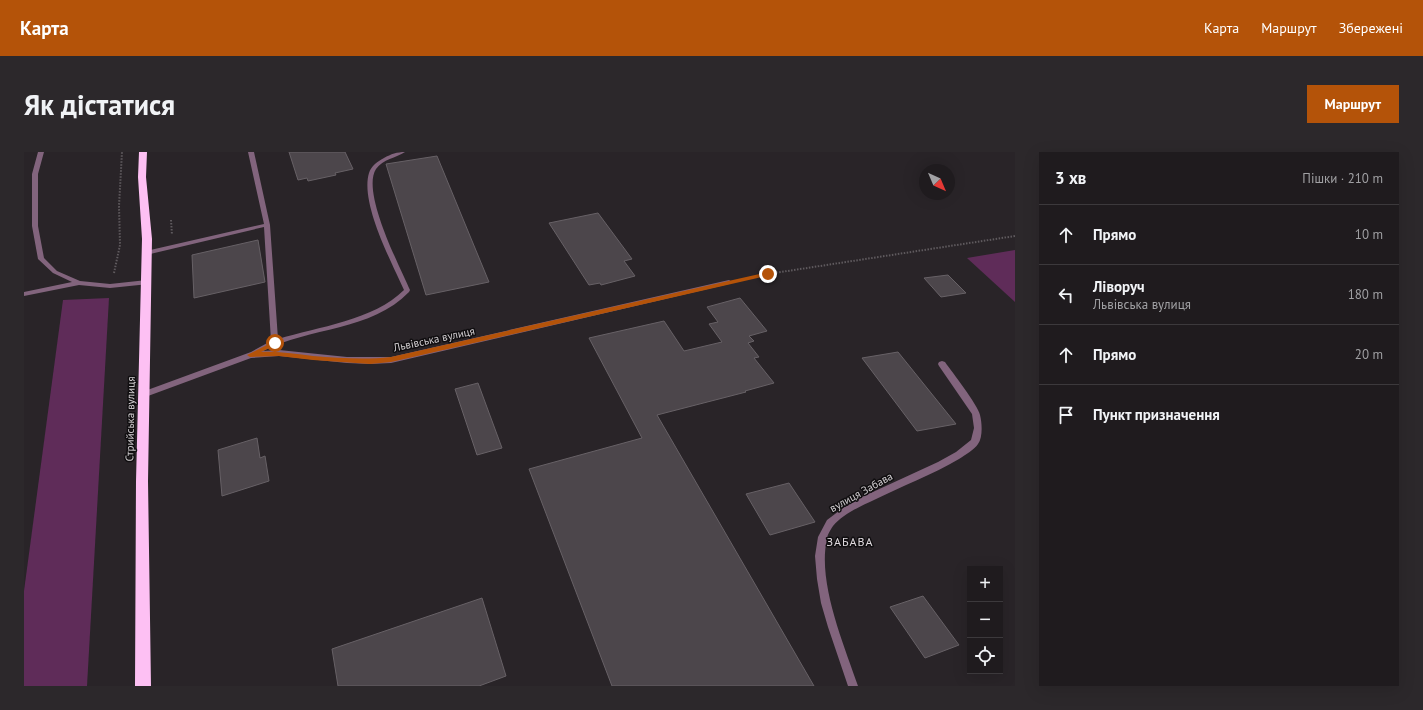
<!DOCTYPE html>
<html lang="uk">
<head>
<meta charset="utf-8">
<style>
	body { margin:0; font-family:"PT Sans",sans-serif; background:#2c282b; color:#f1f3f6 }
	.controls { position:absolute; right:12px; bottom:12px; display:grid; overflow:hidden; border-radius:0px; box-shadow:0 4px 16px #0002 }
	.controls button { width:36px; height:36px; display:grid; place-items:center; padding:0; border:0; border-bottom:1px solid #3c393c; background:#1f1b1e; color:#f1f3f6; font:20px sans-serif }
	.compass { position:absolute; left:895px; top:12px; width:36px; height:36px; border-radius:50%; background:#1f1b1e; box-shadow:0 4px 16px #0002; rotate:136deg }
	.stop { position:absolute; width:12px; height:12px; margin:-9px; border:3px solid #b45309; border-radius:50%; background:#fff }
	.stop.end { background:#b45309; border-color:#fff; box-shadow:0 1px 4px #0008 }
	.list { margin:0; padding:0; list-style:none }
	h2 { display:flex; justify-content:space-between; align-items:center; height:52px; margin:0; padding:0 16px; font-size:17px }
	h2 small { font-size:13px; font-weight:400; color:#a1a1a4 }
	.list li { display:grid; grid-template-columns:26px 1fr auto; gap:12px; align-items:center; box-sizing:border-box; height:60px; padding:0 16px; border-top:1px solid #3c393c }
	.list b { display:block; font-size:15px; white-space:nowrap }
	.list p { margin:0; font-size:13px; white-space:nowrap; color:#a1a1a4 }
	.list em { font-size:13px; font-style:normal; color:#a1a1a4 }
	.icon { flex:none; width:22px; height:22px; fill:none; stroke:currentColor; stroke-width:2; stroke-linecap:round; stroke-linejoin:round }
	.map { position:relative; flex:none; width:991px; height:534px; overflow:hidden; border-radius:0px }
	header { display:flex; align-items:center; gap:24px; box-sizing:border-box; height:56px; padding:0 20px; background:#b45309; color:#fff }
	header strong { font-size:19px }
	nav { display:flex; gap:22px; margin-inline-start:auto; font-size:14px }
	.intro { display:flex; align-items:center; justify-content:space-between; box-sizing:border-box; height:96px; padding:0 24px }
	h1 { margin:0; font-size:28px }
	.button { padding:10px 18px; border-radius:0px; background:#b45309; color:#fff; font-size:14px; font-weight:700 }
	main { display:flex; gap:24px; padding:0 24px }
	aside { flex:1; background:#1f1b1e; border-radius:0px; box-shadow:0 4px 16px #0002 }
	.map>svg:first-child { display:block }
	.green { fill:#5f2c59 }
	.building { fill:#4c464b; stroke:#676166 }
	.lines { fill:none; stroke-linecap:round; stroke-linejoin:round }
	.path { stroke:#5f5a5e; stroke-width:2; stroke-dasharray:1.5 1.5; stroke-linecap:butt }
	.lane { fill:#82647d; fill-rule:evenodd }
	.street { fill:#82647d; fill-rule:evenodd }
	.highway { fill:#fdc0f3; fill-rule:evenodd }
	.route { fill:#b45309 }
	.labels { text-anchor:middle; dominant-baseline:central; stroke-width:3; stroke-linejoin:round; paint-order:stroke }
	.street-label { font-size:11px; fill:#d4d0d3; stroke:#100e10 }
	.neighbourhood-label { font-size:12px; letter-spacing:1px; fill:#e0dadf; stroke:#100e10 }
</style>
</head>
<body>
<header>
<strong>Карта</strong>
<nav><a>Карта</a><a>Маршрут</a><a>Збережені</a></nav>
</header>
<div class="intro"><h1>Як дістатися</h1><a class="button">Маршрут</a></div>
<main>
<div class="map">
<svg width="991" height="534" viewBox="0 0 991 534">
	<rect width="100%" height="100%" fill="#292428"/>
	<g class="green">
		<polygon points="991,98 991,150 943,106"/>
		<polygon points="85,146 63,534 0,534 0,439 39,148"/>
	</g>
	<g class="building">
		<polygon points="265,0 321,0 329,17 311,21 312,23 284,29 283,26 274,28"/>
		<polygon points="413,4 465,130 402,143 362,12"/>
		<polygon points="574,61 608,107 600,109 611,124 577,133 576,131 565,133 525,71"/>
		<polygon points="234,88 241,130 170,146 168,103"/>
		<polygon points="924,123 942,141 917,145 900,126"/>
		<polygon points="716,146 743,179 725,184 730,189 724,191 735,205 730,206 750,231 721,239 722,240 633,263 790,534 588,534 505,317 618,286 565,186 640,169 660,199 698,190 685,172 694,170 683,155"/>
		<polygon points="874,200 932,272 893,279 838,206"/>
		<polygon points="454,231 478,296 453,303 431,237"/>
		<polygon points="233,286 236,306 241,304 245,329 198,344 194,298"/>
		<polygon points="765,331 791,370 746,383 722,342"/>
		<polygon points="899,444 935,493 901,506 866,455"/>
		<polygon points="458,446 482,524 455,534 314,534 308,497"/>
	</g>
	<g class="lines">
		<g class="path">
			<polyline points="147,68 148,83"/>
			<polyline points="90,121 96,93 95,54 98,0"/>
			<polyline points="717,128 744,122 991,84"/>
		</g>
		<g class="lane">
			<path d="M224,0H230L246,73L254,187C294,175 350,168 380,138C367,109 336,51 345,21C347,14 354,9 360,6C367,2 373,0 381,0C372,6 359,7 352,17C337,40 376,115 386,138L385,140C348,179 285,175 239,199L255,198L323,205H367L705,128L708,130L705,132L367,211L346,212L323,211L255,204L227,206L124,244H118L117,242L118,240L227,200L247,189L240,75L122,103L119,101L122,99L240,72Z"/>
			<path d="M918,209L921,210C928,220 954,253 956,263C958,271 959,285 954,292C950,298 941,303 935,307C908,323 878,334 850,348C837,354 819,362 809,374C807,377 803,383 803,387C793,430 820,493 834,534H824L804,475L797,451L793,427L791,404L794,385L803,368L819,356L838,345L914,310L932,300L947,288L950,276L948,262L915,214L914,212L915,210Z"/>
		</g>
		<polygon class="street" points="14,0 20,0 14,22 14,74 20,106 33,119 56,129 86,132 123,128 126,130 125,132 86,136 55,133 0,144 0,140 48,130 29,121 14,107 8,74 8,22"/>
		<polygon class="highway" points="115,0 123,0 122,25 128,87 124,329 127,534 111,534 112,329 118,87 114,25"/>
	</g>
	<path class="route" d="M744,120L746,121V123L367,210L346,212L289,208L255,204L226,205L223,203L251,189H253V192L237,200C255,199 271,202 289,204C315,206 341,208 367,205Z"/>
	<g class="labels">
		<g class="street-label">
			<text transform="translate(410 187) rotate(-12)">Львівська вулиця</text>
			<text transform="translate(106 267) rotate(-89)">Стрийська вулиця</text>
			<text transform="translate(837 340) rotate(-29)">вулиця Забава</text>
		</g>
		<g class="neighbourhood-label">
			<text x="826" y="389">ЗАБАВА</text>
		</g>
	</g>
</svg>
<div class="controls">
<button>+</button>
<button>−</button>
<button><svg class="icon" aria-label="locate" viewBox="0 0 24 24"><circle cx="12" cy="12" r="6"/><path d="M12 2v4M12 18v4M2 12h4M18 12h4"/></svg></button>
</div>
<svg class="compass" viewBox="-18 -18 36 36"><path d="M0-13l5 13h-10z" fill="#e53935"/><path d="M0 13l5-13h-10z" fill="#a1a1a4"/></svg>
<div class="stop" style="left:251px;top:191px"></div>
<div class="stop end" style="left:744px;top:122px"></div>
</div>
<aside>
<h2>3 хв<small>Пішки · 210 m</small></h2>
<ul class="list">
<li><svg class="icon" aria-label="ahead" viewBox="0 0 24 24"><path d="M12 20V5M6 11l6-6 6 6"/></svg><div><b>Прямо</b></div><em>10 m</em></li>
<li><svg class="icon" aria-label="left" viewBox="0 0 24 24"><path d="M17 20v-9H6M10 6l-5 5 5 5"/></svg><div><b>Ліворуч</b><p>Львівська вулиця</p></div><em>180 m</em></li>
<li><svg class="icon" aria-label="ahead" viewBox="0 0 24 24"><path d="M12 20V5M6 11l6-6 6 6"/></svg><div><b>Прямо</b></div><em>20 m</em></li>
<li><svg class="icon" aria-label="arrive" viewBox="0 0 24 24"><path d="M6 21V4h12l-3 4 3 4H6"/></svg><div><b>Пункт призначення</b></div></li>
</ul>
</aside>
</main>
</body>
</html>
